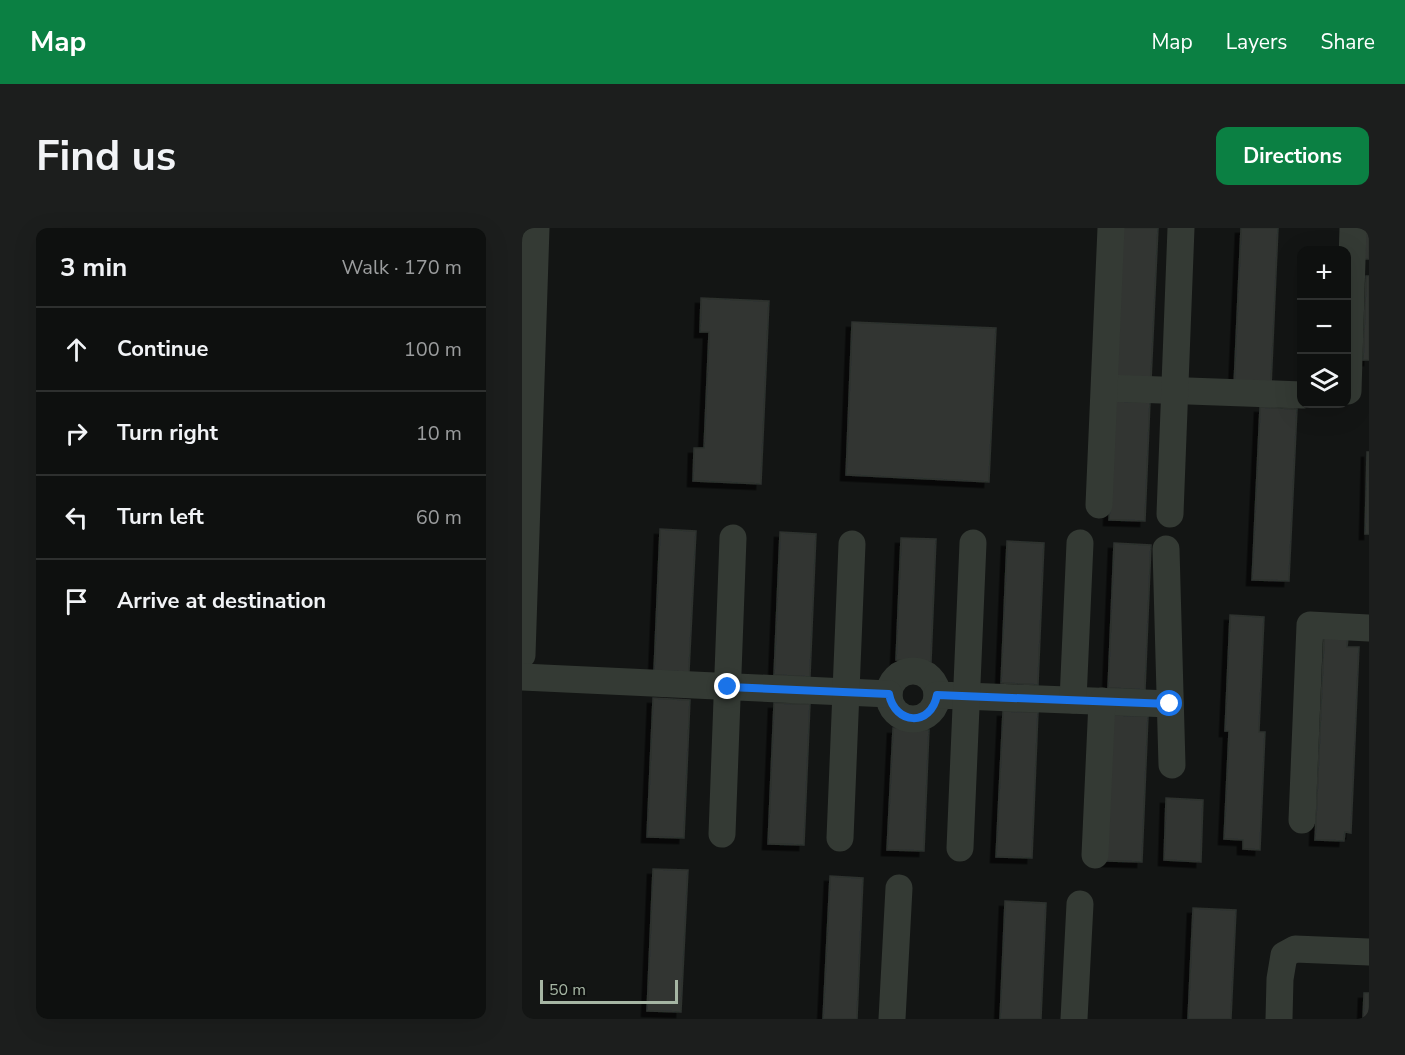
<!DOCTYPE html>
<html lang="en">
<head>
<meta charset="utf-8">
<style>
	body { margin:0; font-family:"Nunito Sans",sans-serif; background:#1c1e1d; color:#f1f3f6 }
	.controls { position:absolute; right:18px; top:18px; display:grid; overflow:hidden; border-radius:12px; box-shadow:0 6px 24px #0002 }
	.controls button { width:54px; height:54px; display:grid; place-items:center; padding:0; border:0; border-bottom:2px solid #2e302f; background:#0e100f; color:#f1f3f6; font:30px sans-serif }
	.scale { position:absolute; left:18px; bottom:15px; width:138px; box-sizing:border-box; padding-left:6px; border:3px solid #a6b6a4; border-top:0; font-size:16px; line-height:21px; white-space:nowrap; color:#a6b6a4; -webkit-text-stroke:4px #0e100f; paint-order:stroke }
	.stop { position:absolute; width:18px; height:18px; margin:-14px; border:4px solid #1a73e8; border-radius:50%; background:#fff }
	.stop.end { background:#1a73e8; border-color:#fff; box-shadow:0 2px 6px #0008 }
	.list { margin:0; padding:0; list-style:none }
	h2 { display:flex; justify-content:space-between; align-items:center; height:78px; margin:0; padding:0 24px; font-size:26px }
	h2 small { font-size:20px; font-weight:400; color:#9b9d9e }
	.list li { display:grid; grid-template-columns:39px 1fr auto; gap:18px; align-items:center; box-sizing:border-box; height:84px; padding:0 24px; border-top:2px solid #2e302f }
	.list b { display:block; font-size:22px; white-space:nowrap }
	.list em { font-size:20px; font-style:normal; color:#9b9d9e }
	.icon { flex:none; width:33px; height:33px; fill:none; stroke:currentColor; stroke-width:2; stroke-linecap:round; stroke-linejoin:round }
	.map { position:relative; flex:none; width:847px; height:791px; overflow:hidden; border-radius:12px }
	header { display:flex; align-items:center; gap:36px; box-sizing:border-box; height:84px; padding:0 30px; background:#0b8043; color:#fff }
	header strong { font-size:28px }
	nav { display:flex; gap:33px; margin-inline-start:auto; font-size:21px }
	.intro { display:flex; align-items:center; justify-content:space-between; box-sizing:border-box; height:144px; padding:0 36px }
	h1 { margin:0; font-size:42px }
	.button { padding:15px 27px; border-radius:12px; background:#0b8043; color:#fff; font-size:21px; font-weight:700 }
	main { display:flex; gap:36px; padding:0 36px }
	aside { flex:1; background:#0e100f; border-radius:12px; box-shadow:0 6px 24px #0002 }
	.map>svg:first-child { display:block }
	.building { fill:#303431; stroke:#2d312e; stroke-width:1.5; filter:url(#shadow) }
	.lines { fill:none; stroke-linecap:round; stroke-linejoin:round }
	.minor { stroke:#343a34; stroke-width:27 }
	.route { stroke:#1a73e8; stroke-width:8 }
</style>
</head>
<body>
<header>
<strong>Map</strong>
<nav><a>Map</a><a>Layers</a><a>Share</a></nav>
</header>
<div class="intro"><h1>Find us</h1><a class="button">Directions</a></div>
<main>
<aside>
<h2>3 min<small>Walk · 170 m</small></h2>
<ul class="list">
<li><svg class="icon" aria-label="ahead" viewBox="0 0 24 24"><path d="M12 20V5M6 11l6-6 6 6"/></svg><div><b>Continue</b></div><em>100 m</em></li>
<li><svg class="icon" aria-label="right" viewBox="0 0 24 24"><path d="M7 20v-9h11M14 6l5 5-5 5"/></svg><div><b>Turn right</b></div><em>10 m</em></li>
<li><svg class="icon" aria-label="left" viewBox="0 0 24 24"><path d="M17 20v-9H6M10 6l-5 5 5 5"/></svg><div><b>Turn left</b></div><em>60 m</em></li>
<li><svg class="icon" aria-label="arrive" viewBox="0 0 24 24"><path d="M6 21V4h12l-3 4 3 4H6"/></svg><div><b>Arrive at destination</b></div></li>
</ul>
</aside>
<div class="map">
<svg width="847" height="791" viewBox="0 0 847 791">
	<defs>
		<filter id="shadow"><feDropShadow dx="-5.5" dy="5.5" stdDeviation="0" flood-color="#0009"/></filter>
	</defs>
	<rect width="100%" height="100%" fill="#131514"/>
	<g class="building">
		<polygon points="599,0 636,0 629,153 593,151"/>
		<polygon points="719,0 756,0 749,159 712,157"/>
		<polygon points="843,0 847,0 847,31 842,31"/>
		<polygon points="844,48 847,48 847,132 841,132"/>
		<polygon points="179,70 247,73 239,256 171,253 172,220 182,220 187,104 178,104"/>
		<polygon points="330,94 474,100 467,254 324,247"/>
		<polygon points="592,173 628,174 623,293 587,292"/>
		<polygon points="738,179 775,181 767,353 730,352"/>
		<polygon points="845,224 847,224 847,306 843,306"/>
		<polygon points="138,301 174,303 167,444 132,443"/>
		<polygon points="258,304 294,306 288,449 252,447"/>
		<polygon points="379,310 414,311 409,434 374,432"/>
		<polygon points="485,313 522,315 516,457 479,455"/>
		<polygon points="592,315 629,317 623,462 586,460"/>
		<polygon points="708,387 742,389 737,504 743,504 738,622 721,621 721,612 702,611 707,503 703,503"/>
		<polygon points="802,409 826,410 825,419 837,419 829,605 823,604 822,613 793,612"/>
		<polygon points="131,470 168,472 162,610 125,609"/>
		<polygon points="252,475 288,476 282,617 246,616"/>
		<polygon points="481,483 516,484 510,630 474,629"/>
		<polygon points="591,487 626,488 620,634 584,633"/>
		<polygon points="371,500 407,502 402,623 365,622"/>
		<polygon points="644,570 681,572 679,634 642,632"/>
		<polygon points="131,641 166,642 159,784 125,783"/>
		<polygon points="308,648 341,650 335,791 301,791"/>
		<polygon points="483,673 524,675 519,791 478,791"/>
		<polygon points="671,680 714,682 709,791 666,791"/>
		<polygon points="842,765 847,765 847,791 841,791"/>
	</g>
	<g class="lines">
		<g class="minor">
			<polyline points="583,160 780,167"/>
			<polyline points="826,163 831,0"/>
			<polyline points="577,277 589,0"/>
			<polyline points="648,286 659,0"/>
			<polyline points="644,321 650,537"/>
			<polyline points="0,427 14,0"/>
			<circle cx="391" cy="467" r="24"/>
			<polyline points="0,449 367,466"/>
			<polyline points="415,467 648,476"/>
			<polyline points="551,472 558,315"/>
			<polyline points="780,592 788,397 847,400"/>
			<polyline points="200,606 211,310"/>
			<polyline points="318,610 330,316"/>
			<polyline points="438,620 451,315"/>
			<polyline points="573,627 580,473"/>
			<polyline points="370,791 377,660"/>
			<polyline points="552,791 558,676"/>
			<polyline points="757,791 758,751 762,727 773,721 847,724"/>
		</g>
	</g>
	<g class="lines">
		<path class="route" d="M206,459L367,466C373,497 409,499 415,467L648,476"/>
	</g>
</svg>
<div class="controls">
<button>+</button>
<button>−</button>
<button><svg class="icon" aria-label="layers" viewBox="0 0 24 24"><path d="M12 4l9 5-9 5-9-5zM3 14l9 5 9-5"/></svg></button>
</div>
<div class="scale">50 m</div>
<div class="stop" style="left:648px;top:476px"></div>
<div class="stop end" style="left:206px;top:459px"></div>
</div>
</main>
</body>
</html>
